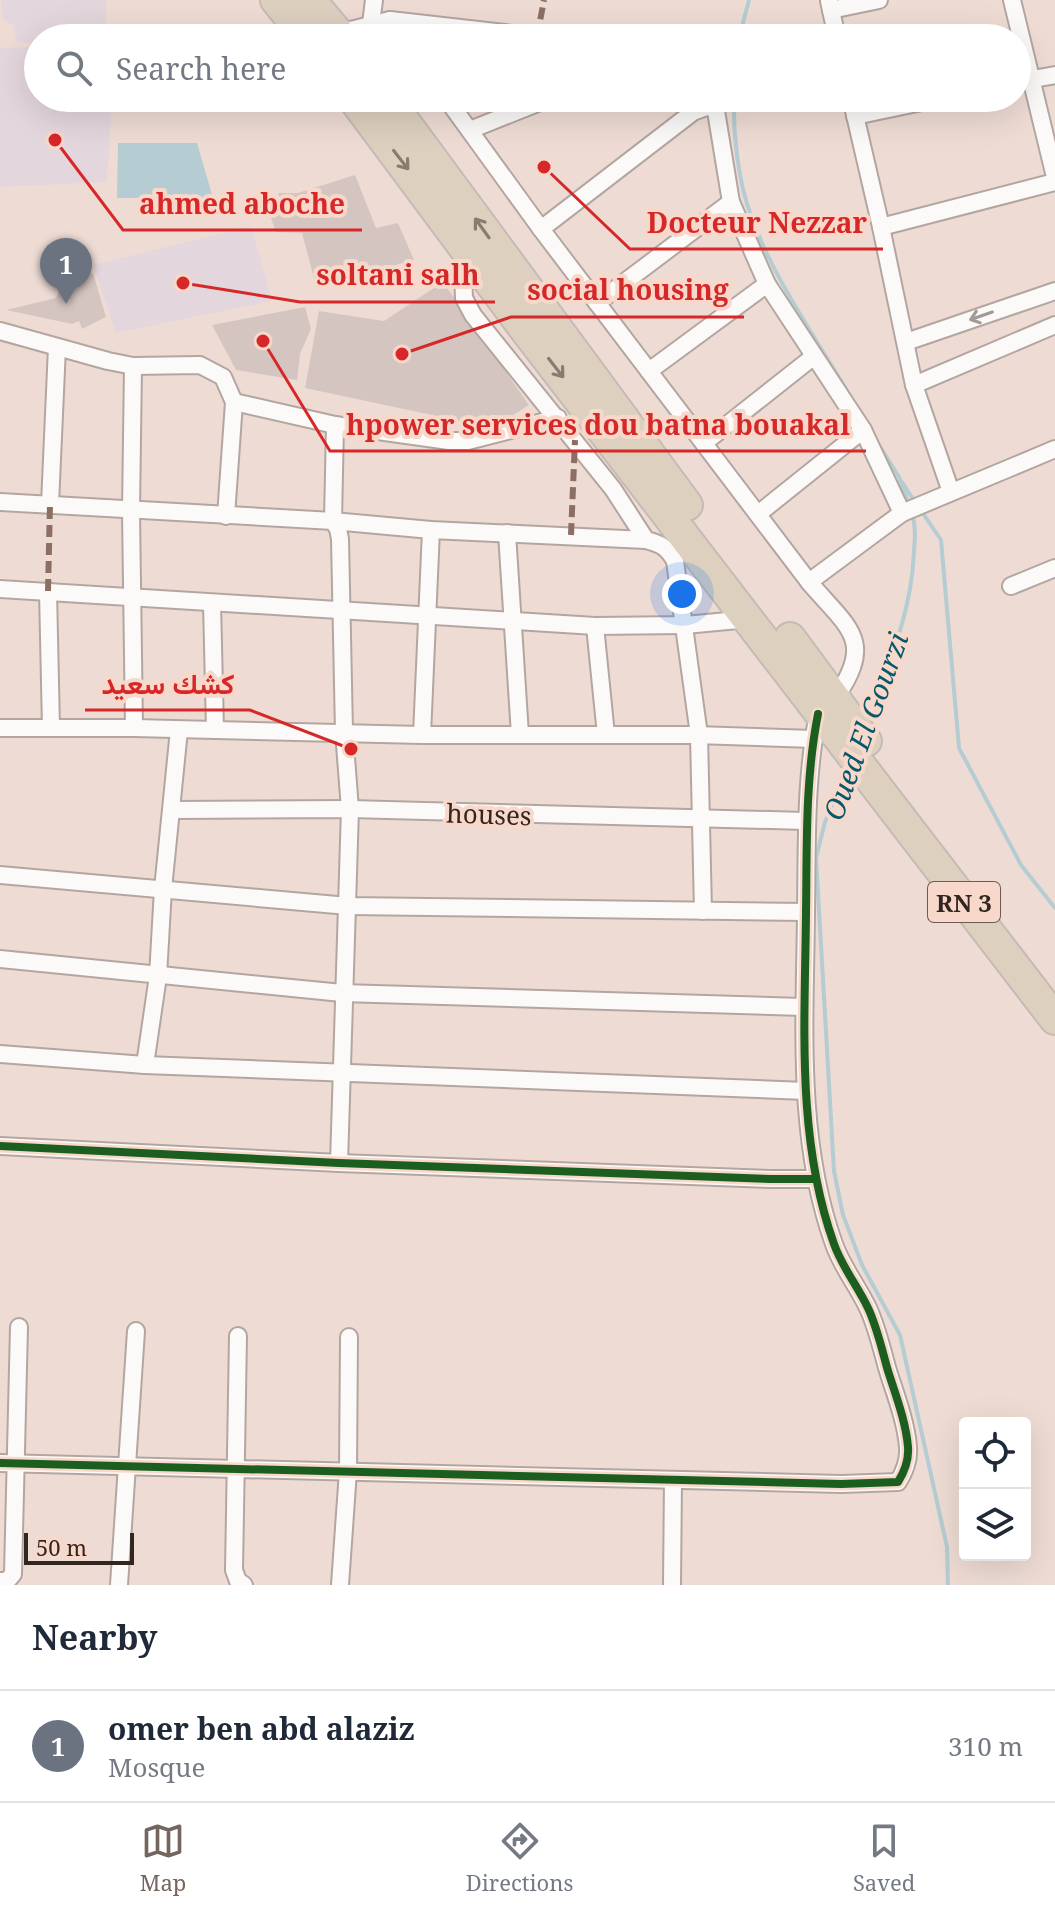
<!DOCTYPE html>
<html lang="en">
<head>
<meta charset="utf-8">
<style>
	body { margin:0; font-family:"Noto Serif",Vazirmatn,serif; background:#f2f2f3; color:#1f2937 }
	.controls { position:absolute; right:24px; bottom:24px; display:grid; overflow:hidden; border-radius:8px; box-shadow:0 8px 32px #0002 }
	.controls button { width:72px; height:72px; display:grid; place-items:center; padding:0; border:0; border-bottom:2px solid #e0e1e3; background:#fff; color:#1f2937; font:40px sans-serif }
	.scale { position:absolute; left:24px; bottom:20px; width:110px; box-sizing:border-box; padding-left:8px; border:4px solid #322620; border-top:0; font-size:22px; line-height:28px; white-space:nowrap; color:#322620; -webkit-text-stroke:6px #f8d8ca; paint-order:stroke }
	.you { position:absolute; left:682px; top:594px; width:28px; height:28px; margin:-20px; border:6px solid #fff; border-radius:50%; background:#1a73e8; box-shadow:0 0 0 12px #1a73e833 }
	.badge { display:grid; place-items:center; width:52px; height:52px; border-radius:50%; background:#74665f; color:#fff; font-size:26px; font-weight:700 }
	.pin { position:absolute; translate:-50% -66px; filter:drop-shadow(0 2px 4px #0008) }
	.pin::after { content:''; position:absolute; top:42px; width:28px; height:24px; background:inherit; clip-path:polygon(0 0,100% 0,50% 100%) }
	.list { margin:0; padding:0; list-style:none }
	h2 { display:flex; justify-content:space-between; align-items:center; height:104px; margin:0; padding:0 32px; font-size:34px }
	h2 small { font-size:26px; font-weight:400; color:#747a83 }
	.list li { display:grid; grid-template-columns:52px 1fr auto; gap:24px; align-items:center; box-sizing:border-box; height:112px; padding:0 32px; border-top:2px solid #e0e1e3 }
	.list b { display:block; font-size:30px; white-space:nowrap }
	.list p { margin:0; font-size:26px; white-space:nowrap; color:#747a83 }
	.list em { font-size:26px; font-style:normal; color:#747a83 }
	.icon { flex:none; width:44px; height:44px; fill:none; stroke:currentColor; stroke-width:2; stroke-linecap:round; stroke-linejoin:round }
	.map { position:relative; flex:none; width:1055px; height:1585px; overflow:hidden }
	.search { position:absolute; background:#fff; box-shadow:0 8px 32px #0002; left:24px; right:24px; top:24px; height:88px; display:flex; align-items:center; gap:20px; box-sizing:border-box; padding:0 28px; border-radius:44px; color:#747a83; font-size:30px }
	.sheet { height:216px; background:#fff }
	nav { display:flex; justify-content:space-around; align-items:center; box-sizing:border-box; height:112px; border-top:2px solid #e0e1e3; background:#fff; font-size:22px; color:#747a83 }
	nav a { display:grid; justify-items:center; gap:4px }
	nav .on { color:#74665f }
	.map>svg:first-child { display:block }
	.education { fill:#e4d6dd }
	.water { fill:#b5ccd2 }
	.lines { fill:none; stroke-linecap:round; stroke-linejoin:round }
	.stream { stroke:#b5ccd2; stroke-width:4 }
	.building { fill:#d5c5c1 }
	.street-casing { stroke:#b3a6a0; stroke-width:20 }
	.highway-casing { stroke:#c4bbb7; stroke-width:34 }
	.street { stroke:#fcfaf9; stroke-width:16 }
	.highway { stroke:#ddd0bf; stroke-width:30 }
	.quiet { stroke:#8d6e63; stroke-width:6; stroke-dasharray:12 6; stroke-linecap:butt }
	.cycleway-casing { stroke:#f8d8ca; stroke-width:13 }
	.cycleway { stroke:#1b5e20; stroke-width:8 }
	.oneway { stroke:#887b70 }
	.oneway2 { stroke:#a19b97 }
	.labels { text-anchor:middle; dominant-baseline:central; stroke-width:8; stroke-linejoin:round; paint-order:stroke }
	.shield { fill:#f8d8ca; stroke:#6d5b53; stroke-width:2 }
	.shield-label { font-size:24px; font-weight:bold; fill:#322620 }
	.street-label { font-size:26px; fill:#322620; stroke:#f8d8ca }
	.water-label { font-size:28px; font-style:italic; fill:#06586b; stroke:#f8d8ca }
	.leader { fill:none; stroke:#d62828; stroke-width:3 }
	.callout-dot { fill:#d62828; stroke:#f8d8ca; stroke-width:3 }
	.callout-label { font-size:28px; text-anchor:middle; font-weight:bold; fill:#d62828; stroke:#f8d8ca; stroke-width:8; stroke-linejoin:round; paint-order:stroke }
</style>
</head>
<body>
<div class="map">
<svg width="1055" height="1585" viewBox="0 0 1055 1585">
	<rect width="100%" height="100%" fill="#eedcd4"/>
	<g class="education">
		<polygon points="1,0 106,0 106,35 38,38 36,44 16,41 14,26 3,19"/>
		<polygon points="38,47 38,98 112,98 107,182 0,187 0,48"/>
		<polygon points="251,226 272,301 116,333 93,265"/>
	</g>
	<polygon class="water" points="118,143 197,143 213,198 117,198"/>
	<g class="lines">
		<g class="stream">
			<polyline points="739,38 749,0"/>
			<path d="M734,98C733,134 738,179 750,213C771,275 817,340 850,396"/>
			<polyline points="877,442 899,477 909,505"/>
			<polyline points="902,482 915,502"/>
			<polyline points="920,509 941,540 959,748 1021,865 1055,908"/>
			<path d="M867,720C889,665 912,611 914,551C915,538 916,526 912,513"/>
			<polyline points="847,769 825,822 816,858 834,1171 843,1215 862,1265 900,1335 947,1547 948,1585"/>
		</g>
	</g>
	<g class="building">
		<polygon points="355,175 376,228 398,223 414,260 316,286 302,233 276,232 267,207 282,203 278,193 298,193"/>
		<polygon points="93,273 106,317 82,329 79,321 72,324 6,310 56,298 63,282"/>
		<polygon points="443,282 529,405 493,428 305,388 319,311 384,321"/>
		<polygon points="305,307 311,329 300,354 297,380 236,370 212,325"/>
	</g>
	<g class="lines">
		<g class="street-casing">
			<g id="street">
				<polyline points="1012,0 1055,177"/>
				<polyline points="829,1 837,38"/>
				<polyline points="831,10 879,0"/>
				<polyline points="390,20 403,38"/>
				<polyline points="371,24 374,0"/>
				<polyline points="339,33 390,20 548,38"/>
				<polyline points="1017,82 1055,75"/>
				<path d="M446,98L541,229L809,582C848,628 876,640 835,698"/>
				<polyline points="851,98 881,227 914,385 951,492"/>
				<polyline points="855,116 941,98"/>
				<polyline points="470,130 550,98"/>
				<polyline points="881,227 1055,182"/>
				<polyline points="541,229 693,112 709,106 716,111 731,202 767,284 863,430 902,513 809,582"/>
				<path d="M462,250L464,298L473,315L613,489L646,540C661,544 667,547 675,561L699,735L703,911"/>
				<polyline points="597,303 731,202"/>
				<polyline points="0,331 108,361 133,366 200,365 223,377 234,402 226,516"/>
				<polyline points="906,342 1055,291"/>
				<polyline points="133,366 131,511 134,728"/>
				<polyline points="649,371 767,284"/>
				<polyline points="914,385 1055,325"/>
				<polyline points="234,402 335,425 449,441 468,441 558,418"/>
				<polyline points="335,425 333,521 338,529 340,539 344,732 350,809 339,1163"/>
				<polyline points="704,443 813,357"/>
				<polyline points="0,502 333,521 431,530 646,540"/>
				<polyline points="50,504 57,347"/>
				<polyline points="902,513 1055,449"/>
				<polyline points="758,514 863,430"/>
				<polyline points="507,533 520,735"/>
				<polyline points="1011,586 1055,568"/>
				<polyline points="0,589 595,626 685,625 749,619"/>
				<polyline points="48,591 51,728"/>
				<polyline points="212,603 215,730"/>
				<polyline points="595,626 606,735"/>
				<polyline points="0,728 134,728 422,735 696,735 813,739"/>
				<polyline points="422,735 431,530"/>
				<polyline points="172,810 350,809 805,821"/>
				<polyline points="0,875 348,906 806,912"/>
				<polyline points="0,959 342,993 803,1007"/>
				<polyline points="0,1054 145,1065 806,1091"/>
				<polyline points="145,1065 158,976 163,889 179,730"/>
				<polyline points="0,1146 339,1163 771,1179 815,1179"/>
				<polyline points="238,1336 234,1570 238,1581 244,1585"/>
				<path d="M0,1463L841,1484L898,1482C905,1471 909,1460 908,1447C906,1422 896,1396 888,1371C882,1350 877,1327 868,1308C857,1285 842,1267 834,1244C796,1138 805,1023 806,913C807,846 805,780 818,714"/>
				<polyline points="0,1581 7,1581 13,1574 19,1327"/>
				<polyline points="119,1585 136,1331"/>
				<polyline points="340,1585 348,1471 349,1337"/>
				<polyline points="672,1585 673,1480"/>
			</g>
		</g>
		<g class="highway-casing">
			<g id="highway">
				<polyline points="276,0 307,38"/>
				<polyline points="310,0 342,38"/>
				<polyline points="353,98 524,328 1055,1019"/>
				<polyline points="387,98 687,505"/>
				<polyline points="790,638 866,741"/>
			</g>
		</g>
		<use href="#street" class="street"/>
		<use href="#highway" class="highway"/>
		<g class="quiet">
			<polyline points="537,37 544,0"/>
			<polyline points="571,535 575,440"/>
			<polyline points="48,591 50,504"/>
		</g>
		<g class="cycleway-casing">
			<g id="cycleway">
				<polyline points="0,1146 339,1163 771,1179 815,1179"/>
				<path d="M0,1463L841,1484L898,1482C905,1471 909,1460 908,1447C906,1422 896,1396 888,1371C882,1350 877,1327 868,1308C857,1285 842,1267 834,1244C796,1138 805,1023 806,913C807,846 805,780 818,714"/>
			</g>
		</g>
		<use href="#cycleway" class="cycleway"/>
	</g>
	<defs><path id="oneway-shaft" d="M-6 0H5M1.5-3L5.5 0L1.5 3" fill="none" stroke-width="1.6" stroke-linecap="round" stroke-linejoin="round" transform="scale(2)"/></defs>
	<g class="oneway">
		<use href="#oneway-shaft" transform="translate(401 160) rotate(52)"/>
		<use href="#oneway-shaft" transform="translate(482 228) rotate(-126)"/>
		<use href="#oneway-shaft" transform="translate(556 368) rotate(52)"/>
	</g>
	<use class="oneway2" href="#oneway-shaft" transform="translate(981 316) rotate(161)"/>
	<g class="labels">
		<rect class="shield" x="928" y="882" width="72" height="40" rx="6"/>
		<g class="shield-label">
			<text x="964" y="902">RN 3</text>
		</g>
		<g class="street-label">
			<text transform="translate(489 814) rotate(2)">houses</text>
		</g>
		<g class="water-label">
			<text transform="translate(865 726) rotate(-70)">Oued El Gourzi</text>
		</g>
	</g>
	<path class="leader" d="M55 140L123 230H362M544 167L630 249H883M183 283L300 302H495M402 354L511 317H744M263 341L330 451H866M351 749L250 710H85"/>
	<g class="callout-dot">
		<circle cx="55" cy="140" r="8"/>
		<circle cx="544" cy="167" r="8"/>
		<circle cx="183" cy="283" r="8"/>
		<circle cx="402" cy="354" r="8"/>
		<circle cx="263" cy="341" r="8"/>
		<circle cx="351" cy="749" r="8"/>
	</g>
	<g class="callout-label">
		<text x="242" y="214">ahmed aboche</text>
		<text x="757" y="233">Docteur Nezzar</text>
		<text x="398" y="285">soltani salh</text>
		<text x="628" y="300">social housing</text>
		<text x="598" y="435">hpower services dou batna bouakal</text>
		<text x="168" y="694">كشك سعيد</text>
	</g>
</svg>
<div class="controls">
<button><svg class="icon" aria-label="locate" viewBox="0 0 24 24"><circle cx="12" cy="12" r="6"/><path d="M12 2v4M12 18v4M2 12h4M18 12h4"/></svg></button>
<button><svg class="icon" aria-label="layers" viewBox="0 0 24 24"><path d="M12 4l9 5-9 5-9-5zM3 14l9 5 9-5"/></svg></button>
</div>
<div class="scale">50 m</div>
<div class="you"></div>
<div class="pin badge" style="left:66px;top:304px;background:#6b7280">1</div>
<div class="search"><svg class="icon" aria-label="search" viewBox="0 0 24 24"><circle cx="10" cy="10" r="6"/><path d="M15 15l6 6"/></svg>Search here</div>
</div>
<section class="sheet">
<h2>Nearby<small></small></h2>
<ul class="list">
<li><span class="badge" style="background:#6b7280">1</span><div><b>omer ben abd alaziz</b><p>Mosque</p></div><em>310 m</em></li>
</ul>
</section>
<nav>
<a class="on"><svg class="icon" aria-label="map" viewBox="0 0 24 24"><path d="M3 6l6-2 6 2 6-2v14l-6 2-6-2-6 2zM9 4v14M15 6v14"/></svg>Map</a>
<a><svg class="icon" aria-label="directions" viewBox="0 0 24 24"><path d="M12 3l9 9-9 9-9-9zM9 14v-3h6M13 9l2 2-2 2"/></svg>Directions</a>
<a><svg class="icon" aria-label="saved" viewBox="0 0 24 24"><path d="M7 4h10v16l-5-4-5 4z"/></svg>Saved</a>
</nav>
</body>
</html>
